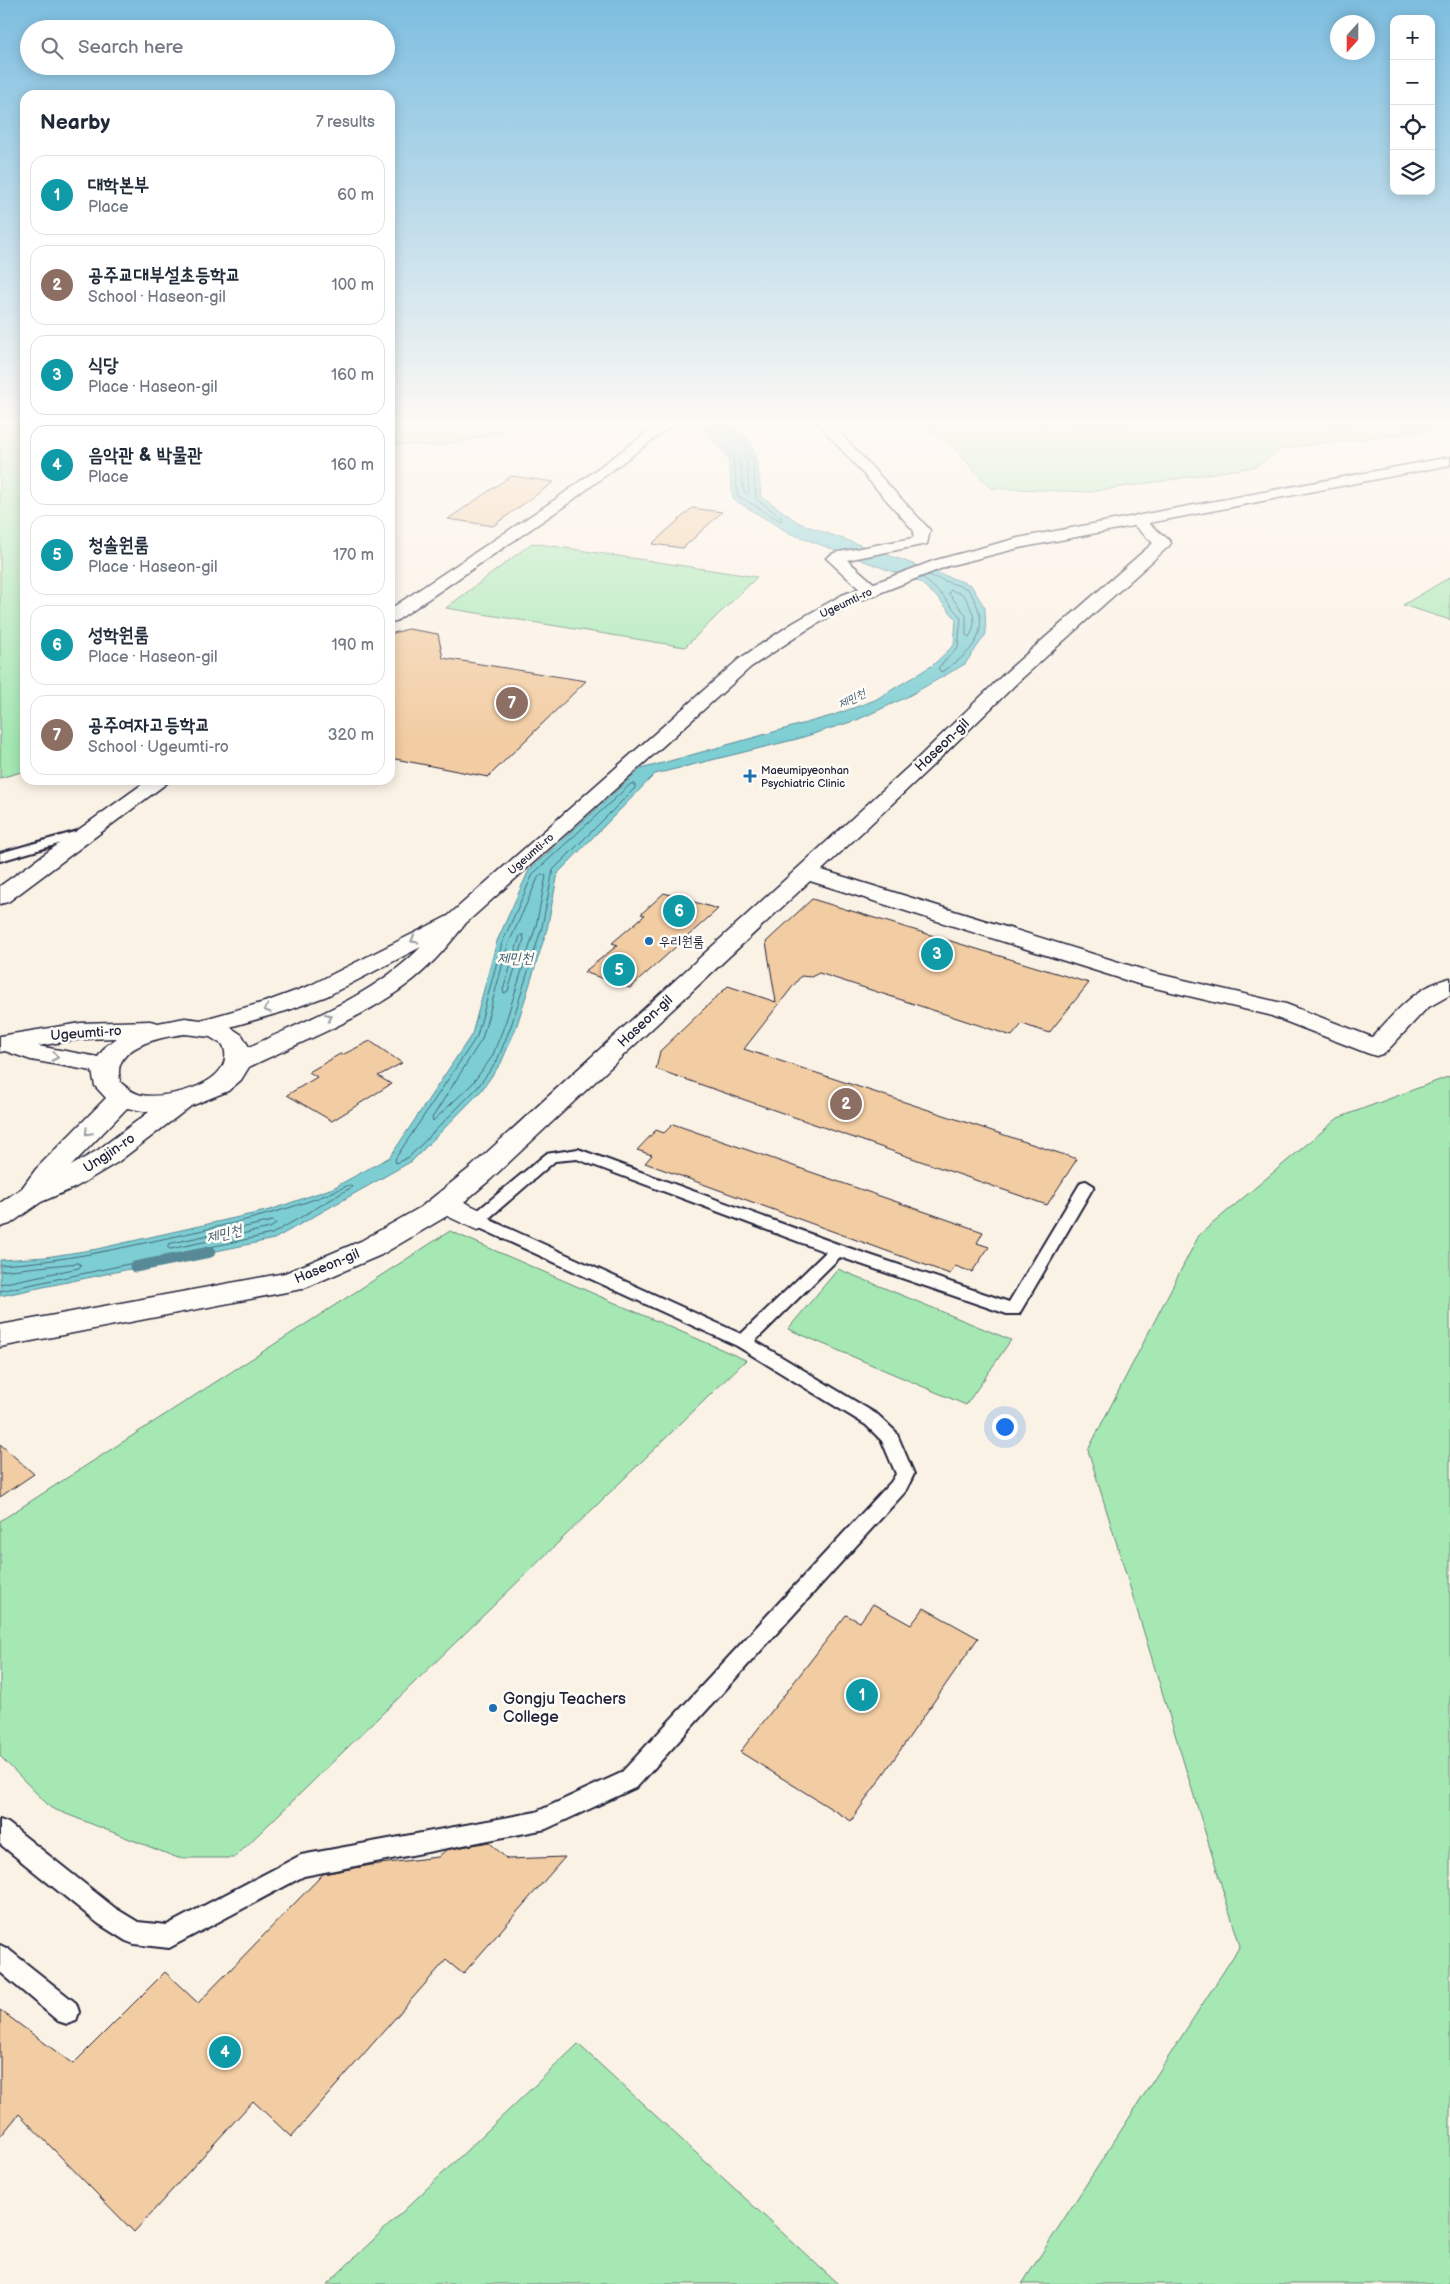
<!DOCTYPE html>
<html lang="en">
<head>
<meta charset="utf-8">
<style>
	body { margin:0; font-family:"Balsamiq Sans","Poor Story",sans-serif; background:#f2f2f3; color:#1f2937 }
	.controls { position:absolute; right:15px; top:15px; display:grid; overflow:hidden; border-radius:10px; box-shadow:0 2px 12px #0003 }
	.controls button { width:45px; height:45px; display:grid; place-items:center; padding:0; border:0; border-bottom:1px solid #e0e1e3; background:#fff; color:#1f2937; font:25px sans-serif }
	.compass { position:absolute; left:1330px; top:15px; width:45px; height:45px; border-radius:50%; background:#fff; box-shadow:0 2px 12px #0003; rotate:201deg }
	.you { position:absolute; left:1004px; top:1426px; width:18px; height:18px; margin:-12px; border:4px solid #fff; border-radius:50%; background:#1a73e8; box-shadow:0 0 0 8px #1a73e833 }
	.badge { display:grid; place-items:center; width:32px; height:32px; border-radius:50%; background:#1a73e8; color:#fff; font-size:16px; font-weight:700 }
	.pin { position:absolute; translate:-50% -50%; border:2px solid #fff; box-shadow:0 1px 5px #0006 }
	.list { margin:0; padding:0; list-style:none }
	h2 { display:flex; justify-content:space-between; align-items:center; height:65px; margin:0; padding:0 20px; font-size:21px }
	h2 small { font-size:16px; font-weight:400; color:#747a83 }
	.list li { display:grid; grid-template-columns:32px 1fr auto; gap:15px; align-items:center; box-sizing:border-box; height:80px; margin:0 10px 10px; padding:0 10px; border:1px solid #e0e1e3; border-radius:15px }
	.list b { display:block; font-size:19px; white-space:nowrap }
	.list p { margin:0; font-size:16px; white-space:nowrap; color:#747a83 }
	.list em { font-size:16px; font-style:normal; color:#747a83 }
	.icon { flex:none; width:28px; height:28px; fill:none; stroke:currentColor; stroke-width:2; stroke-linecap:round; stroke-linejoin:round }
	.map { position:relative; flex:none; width:1450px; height:2284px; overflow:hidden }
	.search { position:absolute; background:#fff; box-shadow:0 2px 12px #0003; left:20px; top:20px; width:375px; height:55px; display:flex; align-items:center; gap:12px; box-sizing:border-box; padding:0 18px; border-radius:28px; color:#747a83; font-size:19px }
	.panel { position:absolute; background:#fff; box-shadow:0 2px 12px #0003; left:20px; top:90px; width:375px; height:695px; border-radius:15px }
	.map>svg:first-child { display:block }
	.green { fill:#a5e8b3; stroke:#648577 }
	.water { fill:#7cced3; stroke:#588996 }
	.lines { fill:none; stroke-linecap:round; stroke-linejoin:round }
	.shore { stroke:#466778; stroke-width:1 }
	.stream { stroke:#588996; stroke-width:11 }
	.building { fill:#f2cca2; stroke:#22223b }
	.service-casing { stroke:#22223b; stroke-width:4 }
	.minor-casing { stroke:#22223b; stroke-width:3 }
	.secondary-casing { stroke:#22223b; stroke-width:3 }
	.service { fill:#fdfcf7; fill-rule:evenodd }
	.minor { fill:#fdfcf7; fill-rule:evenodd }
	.secondary { fill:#fdfcf7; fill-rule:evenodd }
	.oneway { stroke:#9a9aa2 }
	.poi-dot { fill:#1f6fb2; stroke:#fdfcf7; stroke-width:2 }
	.labels { text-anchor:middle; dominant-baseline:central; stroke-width:5; stroke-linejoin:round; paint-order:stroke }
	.far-street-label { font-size:11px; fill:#22223b; stroke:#fdfcf7 }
	.far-poi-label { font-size:11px; fill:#22223b; stroke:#fdfcf7; text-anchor:start }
	.far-water-label { font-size:12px; font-style:italic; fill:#425e70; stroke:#fdfcf7 }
	.street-label { font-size:14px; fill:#22223b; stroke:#fdfcf7 }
	.poi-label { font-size:14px; fill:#22223b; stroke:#fdfcf7; text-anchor:start }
	.water-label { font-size:15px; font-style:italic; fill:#425e70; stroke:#fdfcf7 }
	.near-poi-label { font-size:16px; fill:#22223b; stroke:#fdfcf7; text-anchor:start }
</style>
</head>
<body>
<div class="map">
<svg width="1450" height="2284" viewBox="0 0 1450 2284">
	<rect width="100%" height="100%" fill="#fbf2e6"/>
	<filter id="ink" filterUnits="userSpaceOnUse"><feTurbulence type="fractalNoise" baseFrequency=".02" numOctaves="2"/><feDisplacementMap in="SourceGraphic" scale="10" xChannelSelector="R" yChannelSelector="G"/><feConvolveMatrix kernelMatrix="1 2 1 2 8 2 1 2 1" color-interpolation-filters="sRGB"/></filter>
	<g filter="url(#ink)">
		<g class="green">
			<polygon points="0,423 25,423 25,771 0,778"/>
			<polygon points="390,423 488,423 503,432 439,446 390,444"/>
			<polygon points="912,423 1450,423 1450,428 1284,448 1254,467 1089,492 990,488 946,439"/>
			<polygon points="532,543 757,577 685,647 446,608"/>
			<polygon points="1450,577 1450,620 1403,605"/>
			<polygon points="1450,1076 1450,2284 1022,2284 1240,1946 1088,1450 1199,1235 1338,1118"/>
			<polygon points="450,1231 746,1360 234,1858 178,1858 51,1808 0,1756 0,1521"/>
			<polygon points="838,1269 1011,1340 966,1405 788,1329"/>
			<polygon points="578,2044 838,2284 327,2284"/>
		</g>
		<path class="water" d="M699,423H733C758,445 758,465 761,496L799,523L971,585L985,608L986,634L965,664L905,698L857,720L797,739L655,774L558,873L547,929L516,1028L501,1063L481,1091L412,1161L274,1239L0,1296V1260L46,1257L97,1249L270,1210L333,1188L390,1157L472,1034L497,941L529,870L641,769L831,716L875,700L933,665L954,645L956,619L938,598L920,582L789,533L733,499L728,458Z"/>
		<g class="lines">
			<g class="shore">
				<polyline points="706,423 733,457 738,496 781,521 781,517 756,499 753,460 730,423"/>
				<polygon points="742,455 747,462 749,491 747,494 744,491 739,458"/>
				<path d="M922,577L941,594L961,618L958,647L938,668L941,672C977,651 994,627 968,589L928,575"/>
				<path d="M951,590L964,595C972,609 979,623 969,637L966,635V615L949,594Z"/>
				<polygon points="631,784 635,784 635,788 553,870 542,927 511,1026 497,1061 477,1088 409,1157 396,1163 395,1159 477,1036 502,943 533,874"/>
				<polygon points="542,874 546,876 536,926 505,1024 492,1057 472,1084 433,1121 432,1118 482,1039 508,945 538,878"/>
				<polygon points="523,935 524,939 508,991 504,993 503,990 520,936"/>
				<polygon points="274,1221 276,1224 270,1228 170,1249 167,1247 169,1244"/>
				<path d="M0,1265C62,1262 121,1248 181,1235C238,1222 295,1210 349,1185L352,1187L272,1234L0,1291"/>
				<polyline points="0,1271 78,1263 81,1265 79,1268 0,1284"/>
			</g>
			<polyline class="stream" points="135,1267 210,1252"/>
		</g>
		<g class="building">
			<polygon points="511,476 554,482 493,526 448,519"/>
			<polygon points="692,508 722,512 683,548 652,544"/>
			<polygon points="408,629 438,634 443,658 586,681 488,777 390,758 390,634"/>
			<polygon points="664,893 718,909 630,988 584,972 618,945 612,943 645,915 641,914"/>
			<polygon points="812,899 1089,983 1049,1033 1022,1024 1012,1036 819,973 811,977 801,976 744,1049 1077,1159 1047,1205 656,1069 660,1051 728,986 776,1002 766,942"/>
			<polygon points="370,1041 402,1063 378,1076 391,1084 332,1121 287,1095 317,1077 309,1072 340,1054 342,1055"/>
			<polygon points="673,1124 983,1232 977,1243 989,1247 972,1272 955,1266 950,1274 645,1163 652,1155 637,1150 656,1130 664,1133"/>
			<polygon points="0,1444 34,1474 0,1497"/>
			<polygon points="873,1604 911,1625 924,1608 978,1638 851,1821 740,1752 846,1615 860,1622"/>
			<polygon points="489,1842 507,1859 565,1857 463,1974 446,1960 291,2137 253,2101 134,2232 19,2114 0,2137 0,2010 73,2064 165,1972 198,2003 323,1874 371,1865 438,1857 446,1850"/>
		</g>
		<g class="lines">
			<g class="service-casing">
				<g id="service">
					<polygon points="85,829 91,833 89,835 0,861 0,853"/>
					<path d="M578,1149L843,1246L1009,1302L1081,1182L1086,1181L1094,1186L1019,1314H1007L840,1257L755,1341L878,1415L896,1432L914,1474L905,1492L637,1787L546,1829L304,1876L169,1948L134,1944L126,1941L99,1924L0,1844V1820L8,1823L115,1908L138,1922L167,1925L301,1855L536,1812L621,1773L891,1482L896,1474L882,1441L866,1425L737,1346L471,1224L469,1220L471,1216L546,1154ZM577,1159L826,1252L741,1334L488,1219L555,1161Z"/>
					<polygon points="0,1945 8,1949 76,2003 79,2012 76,2021 67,2024 58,2021 0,1972"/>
				</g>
			</g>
			<g class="minor-casing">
				<g id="minor">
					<polygon points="660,423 675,423 566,505 396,621 390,622 390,609 556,499"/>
					<polygon points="818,423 831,423 930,530 927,544 847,560 878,587 880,591 878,595 866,595 826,558 834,553 913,538 914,531"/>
					<path d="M1136,515L1141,517L1169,540L1171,543L1169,546L1019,681L932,766L822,870L1154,973L1286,1004L1372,1037C1395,1013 1416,986 1450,978V995L1427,1008L1385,1053L1376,1056L1367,1053L1269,1015L1138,984L810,881L491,1179L464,1202L487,1213L492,1220L487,1227L477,1230L447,1216L381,1255L302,1289L0,1347V1325L285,1273L361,1241L421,1207L471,1167L918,758L1005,673L1153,543L1128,520Z"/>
					<polygon points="148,780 171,780 8,902 0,904 0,886"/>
				</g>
			</g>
			<g class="secondary-casing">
				<path id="secondary" d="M1450,457V465L1019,548L948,566L854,603L805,631L751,667L466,923C450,943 434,963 414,979C366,1018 304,1040 249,1067L241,1080L228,1091L191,1106L118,1162L76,1187L41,1202L10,1224L0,1227V1203L22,1188L36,1169L106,1098L95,1086L92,1071L31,1060L5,1051L0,1052V1036L81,1023L150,1021L158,1023L185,1018L201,1020L268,1001L309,986L448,916L739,659L793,623L842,595L936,560L1018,538ZM421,947C374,995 309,1019 249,1047L242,1035L230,1027L286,1011L327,996ZM185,1034L210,1037L223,1045C239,1083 167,1100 141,1095C133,1093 127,1088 121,1083C108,1047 160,1037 185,1034ZM117,1038L106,1046L98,1057L38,1046L81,1039ZM127,1108L149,1112L98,1150L71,1166Z"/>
			</g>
			<use href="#service" class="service"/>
			<use href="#minor" class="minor"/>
			<use href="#secondary" class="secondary"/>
		</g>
		<defs><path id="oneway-chevron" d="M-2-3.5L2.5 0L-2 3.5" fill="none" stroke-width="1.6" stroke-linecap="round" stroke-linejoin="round" transform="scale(1.25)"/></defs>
		<g class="oneway">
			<use href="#oneway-chevron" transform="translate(414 940) rotate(150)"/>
			<use href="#oneway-chevron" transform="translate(267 1009) rotate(164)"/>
			<use href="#oneway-chevron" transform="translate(329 1017) rotate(-25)"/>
			<use href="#oneway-chevron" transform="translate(55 1057) rotate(12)"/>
			<use href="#oneway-chevron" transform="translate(88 1132) rotate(134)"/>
		</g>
	</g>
	<linearGradient id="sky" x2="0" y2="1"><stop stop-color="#7dbee0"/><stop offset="0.57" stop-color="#fdf9f4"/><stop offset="1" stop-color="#fdf9f4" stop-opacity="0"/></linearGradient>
	<rect width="1450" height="742" fill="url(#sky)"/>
	<g class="poi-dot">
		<path d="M747.5 768.5h5v5h5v5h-5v5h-5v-5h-5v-5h5z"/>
		<circle cx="649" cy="941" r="5"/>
		<circle cx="493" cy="1708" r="5"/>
	</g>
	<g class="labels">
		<g class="far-street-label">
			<text transform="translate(846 603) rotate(-25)">Ugeumti-ro</text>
			<text transform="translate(531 854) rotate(-41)">Ugeumti-ro</text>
		</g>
		<g class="far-poi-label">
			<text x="761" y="770">Maeumipyeonhan<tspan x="761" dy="13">Psychiatric Clinic</tspan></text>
		</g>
		<g class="far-water-label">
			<text transform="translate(852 699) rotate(-26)">제민천</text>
		</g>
		<g class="street-label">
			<text transform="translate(942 745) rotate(-44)">Haseon-gil</text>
			<text transform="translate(645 1021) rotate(-43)">Haseon-gil</text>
			<text transform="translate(86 1033) rotate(-4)">Ugeumti-ro</text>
			<text transform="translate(109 1153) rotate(-34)">Ungjin-ro</text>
			<text transform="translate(327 1266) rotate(-23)">Haseon-gil</text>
		</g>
		<g class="poi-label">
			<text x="659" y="941">우리원룸</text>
		</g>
		<g class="water-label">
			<text x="515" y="958">제민천</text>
			<text transform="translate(224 1234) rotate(-14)">제민천</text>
		</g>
		<g class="near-poi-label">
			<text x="503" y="1699">Gongju Teachers<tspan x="503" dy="18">College</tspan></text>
		</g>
	</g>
</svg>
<div class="controls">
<button>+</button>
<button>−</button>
<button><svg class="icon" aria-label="locate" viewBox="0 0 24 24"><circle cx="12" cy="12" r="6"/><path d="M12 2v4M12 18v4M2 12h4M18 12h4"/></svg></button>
<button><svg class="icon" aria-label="layers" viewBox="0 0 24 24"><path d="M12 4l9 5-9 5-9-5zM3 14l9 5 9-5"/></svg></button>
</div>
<svg class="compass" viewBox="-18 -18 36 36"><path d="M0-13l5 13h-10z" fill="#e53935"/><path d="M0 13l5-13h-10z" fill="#747a83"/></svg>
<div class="you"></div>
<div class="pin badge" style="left:862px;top:1695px;background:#0f9aa8">1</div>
<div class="pin badge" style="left:846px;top:1104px;background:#8d6e63">2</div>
<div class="pin badge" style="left:937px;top:954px;background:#0f9aa8">3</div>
<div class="pin badge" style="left:225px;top:2052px;background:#0f9aa8">4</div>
<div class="pin badge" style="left:619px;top:970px;background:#0f9aa8">5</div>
<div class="pin badge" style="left:679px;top:911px;background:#0f9aa8">6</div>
<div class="pin badge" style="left:512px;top:703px;background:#8d6e63">7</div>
<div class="search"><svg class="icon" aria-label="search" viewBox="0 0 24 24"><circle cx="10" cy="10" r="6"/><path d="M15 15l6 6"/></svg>Search here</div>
<section class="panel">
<h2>Nearby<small>7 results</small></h2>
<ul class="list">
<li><span class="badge" style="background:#0f9aa8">1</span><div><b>대학본부</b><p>Place</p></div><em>60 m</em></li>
<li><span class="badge" style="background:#8d6e63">2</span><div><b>공주교대부설초등학교</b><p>School · Haseon-gil</p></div><em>100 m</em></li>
<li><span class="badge" style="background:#0f9aa8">3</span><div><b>식당</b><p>Place · Haseon-gil</p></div><em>160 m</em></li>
<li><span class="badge" style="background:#0f9aa8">4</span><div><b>음악관 &amp; 박물관</b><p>Place</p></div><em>160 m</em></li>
<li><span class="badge" style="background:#0f9aa8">5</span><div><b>청솔원룸</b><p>Place · Haseon-gil</p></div><em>170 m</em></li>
<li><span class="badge" style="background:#0f9aa8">6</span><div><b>성학원룸</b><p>Place · Haseon-gil</p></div><em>190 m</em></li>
<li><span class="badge" style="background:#8d6e63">7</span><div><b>공주여자고등학교</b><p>School · Ugeumti-ro</p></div><em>320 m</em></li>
</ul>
</section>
</div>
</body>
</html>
